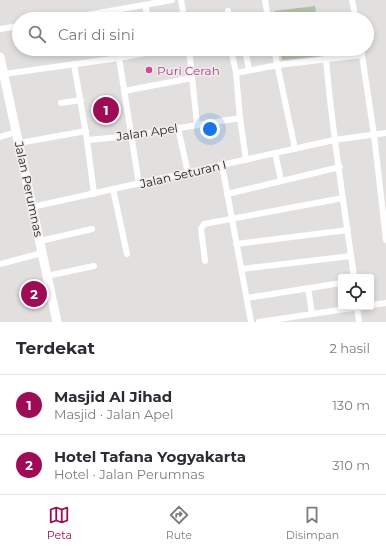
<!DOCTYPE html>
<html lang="id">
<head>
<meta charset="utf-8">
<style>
	body { margin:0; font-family:Montserrat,sans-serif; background:#f7f7f7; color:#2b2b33 }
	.controls { position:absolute; right:12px; bottom:12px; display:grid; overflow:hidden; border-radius:4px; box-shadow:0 2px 6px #0003 }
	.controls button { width:36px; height:36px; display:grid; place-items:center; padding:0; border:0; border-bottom:1px solid #e1e1e2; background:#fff; color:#2b2b33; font:20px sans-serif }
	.you { position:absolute; left:210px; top:129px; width:14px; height:14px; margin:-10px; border:3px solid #fff; border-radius:50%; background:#1a73e8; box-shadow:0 0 0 6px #1a73e833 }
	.badge { display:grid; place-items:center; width:26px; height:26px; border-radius:50%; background:#9e0c56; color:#fff; font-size:13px; font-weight:700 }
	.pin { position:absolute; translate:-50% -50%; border:2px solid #fff; box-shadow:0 1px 4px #0006 }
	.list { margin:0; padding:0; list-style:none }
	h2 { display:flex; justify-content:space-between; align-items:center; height:52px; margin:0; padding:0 16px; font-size:17px }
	h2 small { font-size:13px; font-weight:400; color:#7c7c81 }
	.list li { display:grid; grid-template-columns:26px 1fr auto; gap:12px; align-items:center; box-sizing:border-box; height:60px; padding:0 16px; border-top:1px solid #e1e1e2 }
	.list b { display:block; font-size:15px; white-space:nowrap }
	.list p { margin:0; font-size:13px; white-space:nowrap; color:#7c7c81 }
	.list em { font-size:13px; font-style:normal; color:#7c7c81 }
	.icon { flex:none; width:22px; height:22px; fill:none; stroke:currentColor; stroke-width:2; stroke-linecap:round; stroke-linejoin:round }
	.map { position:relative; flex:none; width:386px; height:322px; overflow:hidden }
	.search { position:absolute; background:#fff; box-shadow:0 2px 6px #0003; left:12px; right:12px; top:12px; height:44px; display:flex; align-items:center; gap:10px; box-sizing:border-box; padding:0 14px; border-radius:22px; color:#7c7c81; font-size:15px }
	.sheet { height:172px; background:#fff }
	nav { display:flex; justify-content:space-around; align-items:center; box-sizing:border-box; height:56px; border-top:1px solid #e1e1e2; background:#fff; font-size:11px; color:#7c7c81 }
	nav a { display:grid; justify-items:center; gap:2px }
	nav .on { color:#9e0c56 }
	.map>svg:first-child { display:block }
	.green { fill:#b2c2a5 }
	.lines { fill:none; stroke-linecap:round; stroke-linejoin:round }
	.street { stroke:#fff; stroke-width:6 }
	.secondary { stroke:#fff; stroke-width:9 }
	.hotel-dot { fill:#d1479c; stroke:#efedeb; stroke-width:1.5 }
	.labels { text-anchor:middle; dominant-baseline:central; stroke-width:3; stroke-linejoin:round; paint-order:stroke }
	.hotel-label { font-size:12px; fill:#b23c85; stroke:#efedeb; text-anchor:start }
	.street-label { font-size:12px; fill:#1f1f1e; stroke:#efedeb }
</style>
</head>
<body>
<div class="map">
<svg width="386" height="322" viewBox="0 0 386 322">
	<rect width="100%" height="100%" fill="#e2e0de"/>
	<g class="green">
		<polygon points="315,6 317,19 275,19 274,11"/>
		<polygon points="280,49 320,49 321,56 282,60"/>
	</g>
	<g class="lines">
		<g class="street">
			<polyline points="181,0 184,19"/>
			<polyline points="265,0 268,19"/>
			<polyline points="352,0 356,19"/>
			<polyline points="145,5 148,19"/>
			<polyline points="228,11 230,19"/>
			<polyline points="64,19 172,0"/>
			<polyline points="0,29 19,26"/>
			<polyline points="189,49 197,124"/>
			<polyline points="231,49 236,73 240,118"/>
			<polyline points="245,49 249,70"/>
			<polyline points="274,49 295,149"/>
			<polyline points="361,49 374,135 386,240"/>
			<polyline points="119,58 139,184"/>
			<path d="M326,59C332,132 344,204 354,277"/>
			<polyline points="74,64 87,140 131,136 240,118 246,160"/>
			<polyline points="236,73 278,65 362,55"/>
			<polyline points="4,74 119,58 167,49"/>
			<polyline points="124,91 192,78"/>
			<polyline points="61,103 81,100"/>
			<polyline points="178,128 188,173"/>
			<polyline points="0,137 16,132"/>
			<polyline points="87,140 94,194"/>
			<polyline points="19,143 86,131"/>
			<polyline points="275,153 281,180"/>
			<polyline points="222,165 251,322"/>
			<polyline points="113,189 127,254"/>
			<polyline points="227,194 340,167"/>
			<polyline points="32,207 334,140 386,133"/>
			<polyline points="40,241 92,229"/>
			<polyline points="236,244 348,230"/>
			<polyline points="205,261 201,229 204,224 343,198"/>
			<polyline points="0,264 42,253"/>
			<polyline points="241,269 351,256"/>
			<polyline points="47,276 94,266"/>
			<polyline points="308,288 312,313"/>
			<polyline points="247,298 341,283"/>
			<polyline points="371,305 386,303"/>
			<polyline points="357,307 359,322"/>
			<polyline points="259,322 359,307"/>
		</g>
		<polyline class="secondary" points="0,57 57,322"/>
	</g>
	<circle class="hotel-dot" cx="149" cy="70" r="4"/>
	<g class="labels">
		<g class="hotel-label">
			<text x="157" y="70">Puri Cerah</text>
		</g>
		<g class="street-label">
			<text transform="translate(147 132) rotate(-8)">Jalan Apel</text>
			<text transform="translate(183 174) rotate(-13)">Jalan Seturan I</text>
			<text transform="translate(29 189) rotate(78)">Jalan Perumnas</text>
		</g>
	</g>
</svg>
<div class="controls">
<button><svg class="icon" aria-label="locate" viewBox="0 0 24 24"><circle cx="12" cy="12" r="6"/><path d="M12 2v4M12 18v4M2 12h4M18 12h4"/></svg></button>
</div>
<div class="you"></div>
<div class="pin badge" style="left:106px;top:110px">1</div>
<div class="pin badge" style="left:34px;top:294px">2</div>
<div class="search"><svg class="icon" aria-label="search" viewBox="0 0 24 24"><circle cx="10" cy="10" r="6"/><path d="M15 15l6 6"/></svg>Cari di sini</div>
</div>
<section class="sheet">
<h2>Terdekat<small>2 hasil</small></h2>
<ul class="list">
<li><span class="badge">1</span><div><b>Masjid Al Jihad</b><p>Masjid · Jalan Apel</p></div><em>130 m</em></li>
<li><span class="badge">2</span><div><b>Hotel Tafana Yogyakarta</b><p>Hotel · Jalan Perumnas</p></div><em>310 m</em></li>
</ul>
</section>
<nav>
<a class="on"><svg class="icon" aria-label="map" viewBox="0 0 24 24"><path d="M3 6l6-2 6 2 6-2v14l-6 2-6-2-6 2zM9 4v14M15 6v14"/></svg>Peta</a>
<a><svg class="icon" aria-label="directions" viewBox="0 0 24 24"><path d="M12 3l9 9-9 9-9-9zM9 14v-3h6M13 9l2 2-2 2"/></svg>Rute</a>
<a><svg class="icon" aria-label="saved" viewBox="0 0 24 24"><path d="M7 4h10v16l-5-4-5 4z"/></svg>Disimpan</a>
</nav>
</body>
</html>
